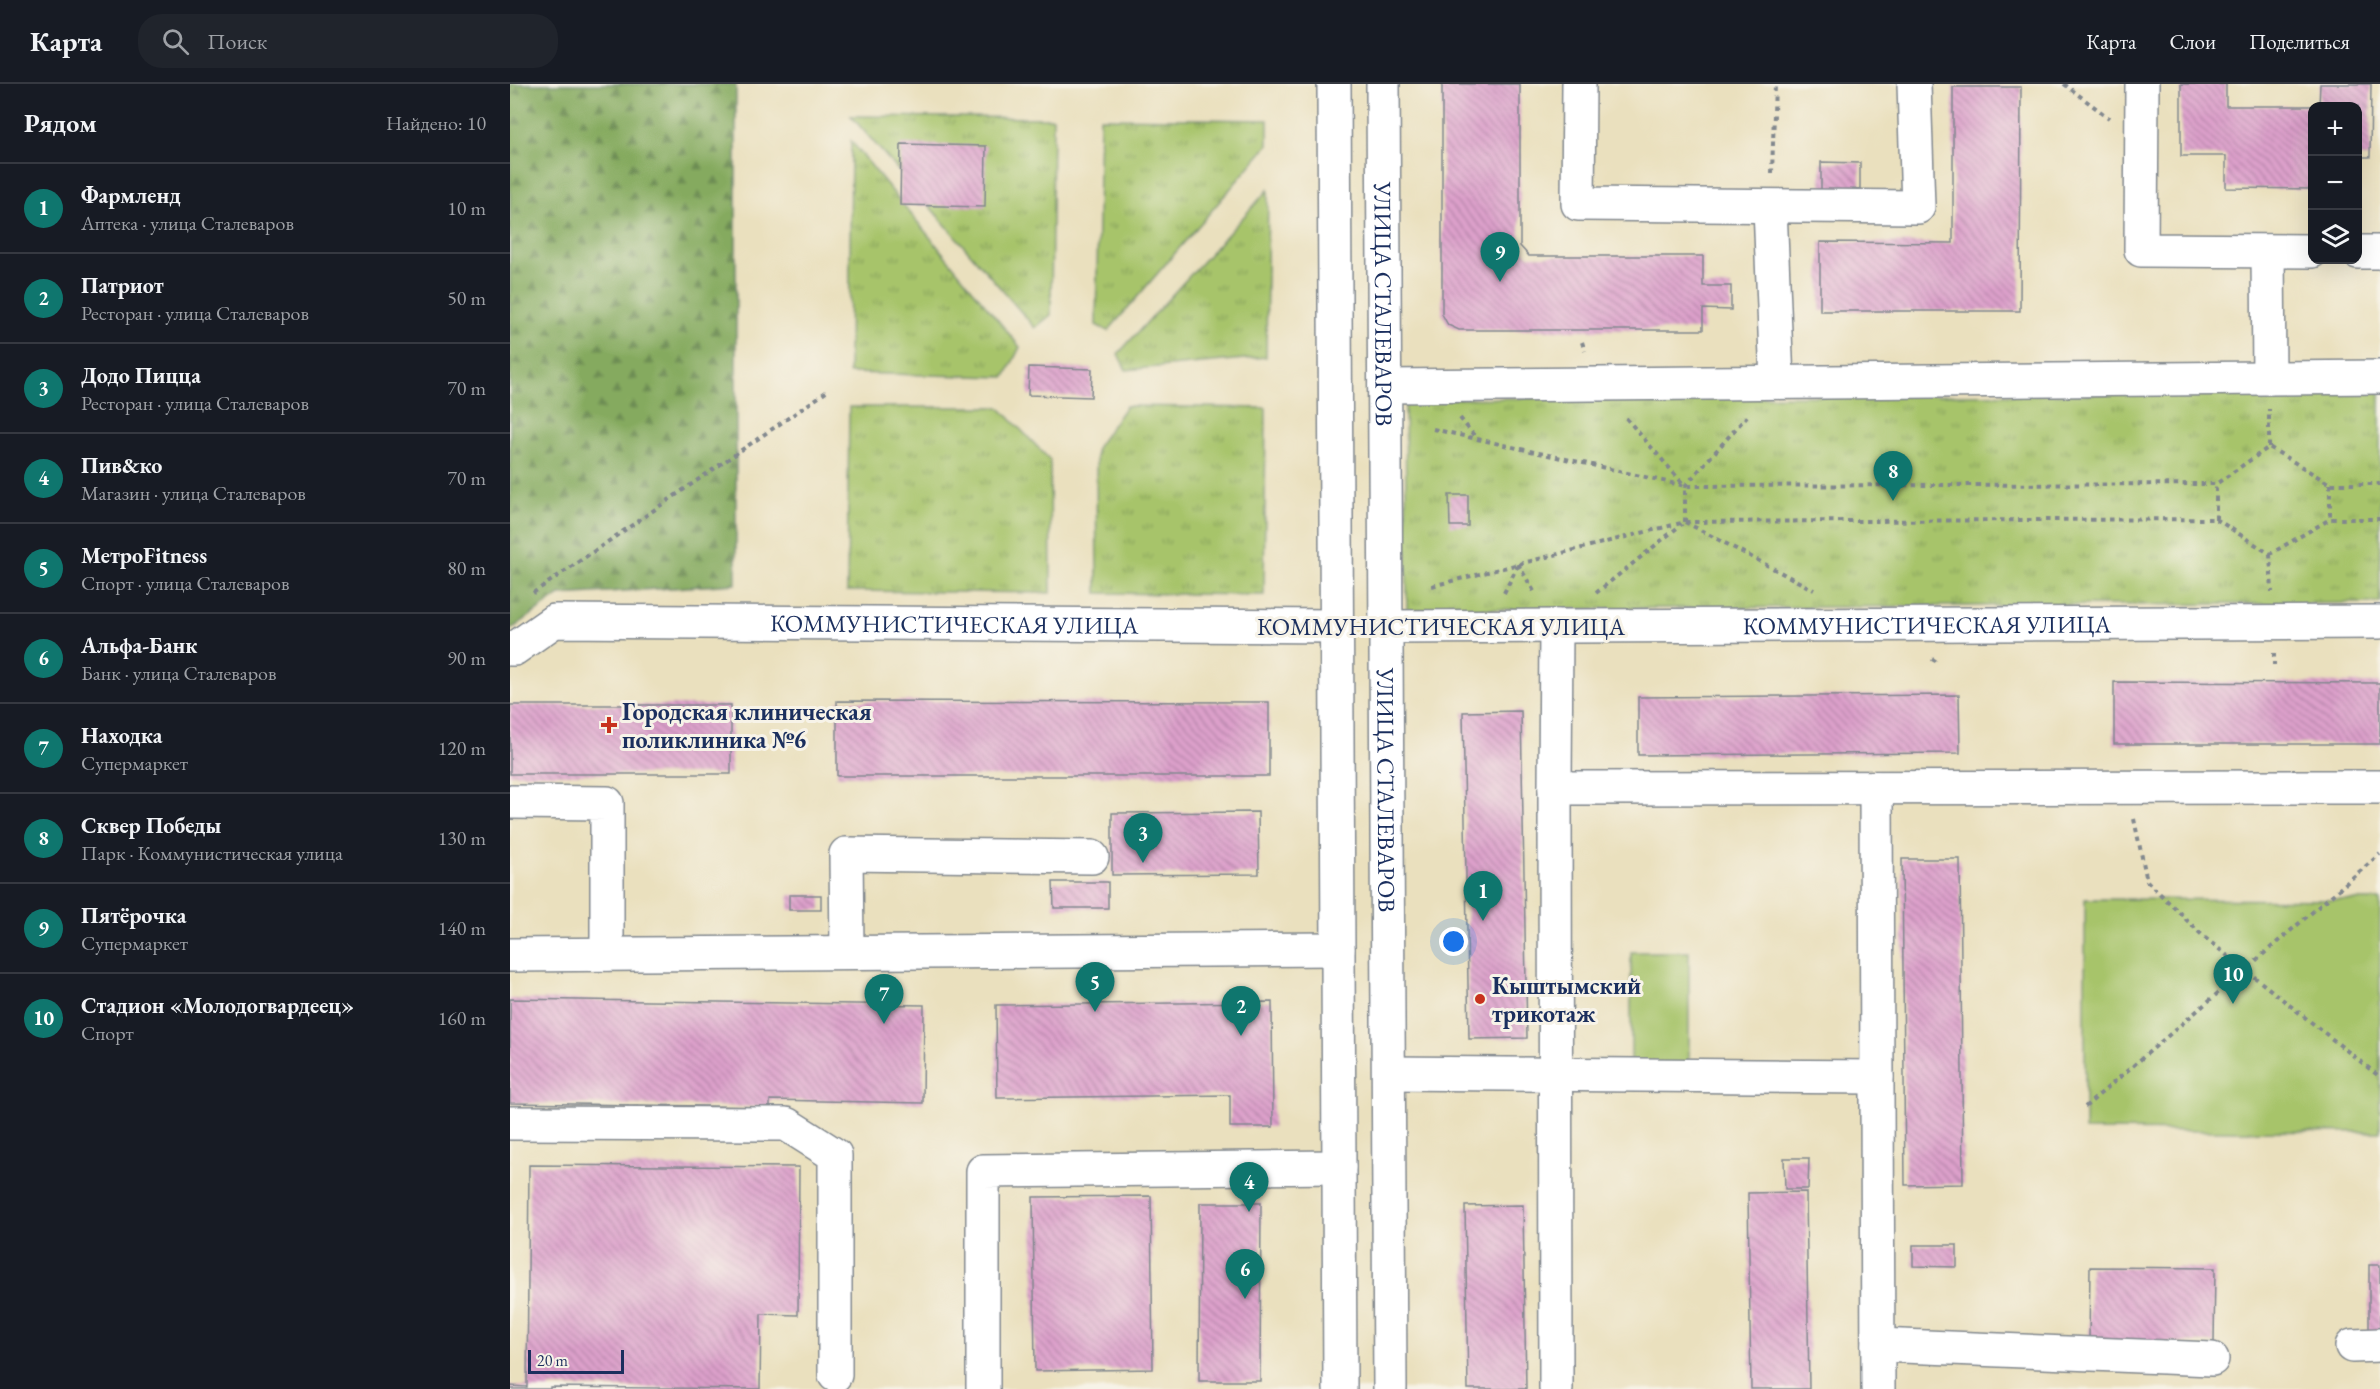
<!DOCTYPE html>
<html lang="ru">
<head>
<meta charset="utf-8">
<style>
	body { margin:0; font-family:"EB Garamond",serif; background:#20242c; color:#f1f3f6 }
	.controls { position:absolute; right:18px; top:18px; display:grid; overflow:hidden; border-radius:12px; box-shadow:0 6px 24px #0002 }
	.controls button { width:54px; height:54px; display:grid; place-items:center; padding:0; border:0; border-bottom:2px solid #363941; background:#171b24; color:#f1f3f6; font:30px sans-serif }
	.scale { position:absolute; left:18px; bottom:15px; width:96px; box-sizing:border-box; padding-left:6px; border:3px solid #1b2f5e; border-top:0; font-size:16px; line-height:21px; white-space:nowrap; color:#1b2f5e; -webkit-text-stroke:4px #f7f3e8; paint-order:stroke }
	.you { position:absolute; left:944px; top:858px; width:21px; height:21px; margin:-15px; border:4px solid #fff; border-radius:50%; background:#1a73e8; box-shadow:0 0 0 9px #1a73e833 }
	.badge { display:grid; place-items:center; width:39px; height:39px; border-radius:50%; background:#0f766e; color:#fff; font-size:20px; font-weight:700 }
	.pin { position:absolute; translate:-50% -50px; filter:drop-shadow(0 2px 3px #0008) }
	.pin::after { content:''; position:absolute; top:32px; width:21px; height:18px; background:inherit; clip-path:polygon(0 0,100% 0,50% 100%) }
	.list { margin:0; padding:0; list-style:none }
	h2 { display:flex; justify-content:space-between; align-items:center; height:78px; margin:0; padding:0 24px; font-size:26px }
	h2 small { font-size:20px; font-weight:400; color:#9ea1a6 }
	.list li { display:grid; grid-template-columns:39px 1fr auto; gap:18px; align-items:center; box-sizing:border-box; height:90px; padding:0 24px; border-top:2px solid #363941 }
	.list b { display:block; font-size:22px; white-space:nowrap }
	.list p { margin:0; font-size:20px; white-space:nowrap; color:#9ea1a6 }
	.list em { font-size:20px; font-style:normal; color:#9ea1a6 }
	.icon { flex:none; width:33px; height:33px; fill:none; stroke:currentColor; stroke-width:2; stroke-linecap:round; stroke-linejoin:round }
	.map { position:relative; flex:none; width:1870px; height:1305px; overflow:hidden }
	header { display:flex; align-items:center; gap:36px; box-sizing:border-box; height:84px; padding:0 30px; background:#171b24; border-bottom:2px solid #363941 }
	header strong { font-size:28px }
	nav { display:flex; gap:33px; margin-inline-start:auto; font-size:21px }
	.search { width:420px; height:54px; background:#20242c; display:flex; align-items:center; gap:15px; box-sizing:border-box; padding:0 21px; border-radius:24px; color:#9ea1a6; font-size:22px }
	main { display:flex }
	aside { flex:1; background:#171b24 }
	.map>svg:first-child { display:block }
	.grass { fill:#a7c46b; stroke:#617a64; stroke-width:1.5 }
	.forest { fill:url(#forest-firs); stroke:#506c5e; stroke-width:1.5 }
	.park { fill:url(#park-tufts); stroke:#617a64; stroke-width:1.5 }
	.building { fill:url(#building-back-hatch) }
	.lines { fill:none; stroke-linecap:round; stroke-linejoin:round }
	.minor-casing { stroke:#82888e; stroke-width:36 }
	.major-casing { stroke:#82888e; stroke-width:36 }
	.path { stroke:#82888e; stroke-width:4; stroke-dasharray:4.5 4.5; stroke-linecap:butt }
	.minor { stroke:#fff; stroke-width:33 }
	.major { stroke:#fff; stroke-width:33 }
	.poi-dot { fill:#c8321e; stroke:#f7f3e8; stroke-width:2 }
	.labels { text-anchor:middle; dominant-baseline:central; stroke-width:6; stroke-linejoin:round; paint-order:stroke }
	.street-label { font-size:24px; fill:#1b2f5e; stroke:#f7f3e8 }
	.poi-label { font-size:24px; font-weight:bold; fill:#1b2f5e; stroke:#f7f3e8; text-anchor:start }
</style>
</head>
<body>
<header>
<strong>Карта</strong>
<div class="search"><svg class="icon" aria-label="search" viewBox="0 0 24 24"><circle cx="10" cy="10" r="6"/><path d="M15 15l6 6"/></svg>Поиск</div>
<nav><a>Карта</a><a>Слои</a><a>Поделиться</a></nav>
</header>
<main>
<aside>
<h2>Рядом<small>Найдено: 10</small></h2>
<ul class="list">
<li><span class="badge">1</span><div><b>Фармленд</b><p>Аптека · улица Сталеваров</p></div><em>10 m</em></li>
<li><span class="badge">2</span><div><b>Патриот</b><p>Ресторан · улица Сталеваров</p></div><em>50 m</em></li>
<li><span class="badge">3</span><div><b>Додо Пицца</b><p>Ресторан · улица Сталеваров</p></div><em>70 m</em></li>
<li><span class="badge">4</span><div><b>Пив&amp;ко</b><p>Магазин · улица Сталеваров</p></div><em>70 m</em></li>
<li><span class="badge">5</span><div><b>МетроFitness</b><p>Спорт · улица Сталеваров</p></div><em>80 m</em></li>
<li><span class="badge">6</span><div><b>Альфа-Банк</b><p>Банк · улица Сталеваров</p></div><em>90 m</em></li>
<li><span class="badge">7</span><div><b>Находка</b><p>Супермаркет</p></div><em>120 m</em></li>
<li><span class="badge">8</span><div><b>Сквер Победы</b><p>Парк · Коммунистическая улица</p></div><em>130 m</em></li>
<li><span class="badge">9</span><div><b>Пятёрочка</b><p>Супермаркет</p></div><em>140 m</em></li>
<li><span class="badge">10</span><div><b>Стадион «Молодогвардеец»</b><p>Спорт</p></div><em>160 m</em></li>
</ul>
</aside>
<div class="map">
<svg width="1870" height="1305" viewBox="0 0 1870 1305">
	<defs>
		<pattern id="forest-firs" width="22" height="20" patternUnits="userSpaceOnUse" patternTransform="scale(1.5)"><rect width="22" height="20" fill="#85aa5f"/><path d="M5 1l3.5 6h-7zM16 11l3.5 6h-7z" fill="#6c8b52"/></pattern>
		<pattern id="park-tufts" width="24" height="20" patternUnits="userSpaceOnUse" patternTransform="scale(1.5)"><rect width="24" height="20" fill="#a7c46b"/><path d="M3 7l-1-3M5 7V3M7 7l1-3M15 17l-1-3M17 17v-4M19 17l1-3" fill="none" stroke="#87a05b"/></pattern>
		<pattern id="building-back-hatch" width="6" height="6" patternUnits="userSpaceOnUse" patternTransform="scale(1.5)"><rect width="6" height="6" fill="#dda0cb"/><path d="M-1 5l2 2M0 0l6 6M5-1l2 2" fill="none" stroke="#b283a8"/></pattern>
	</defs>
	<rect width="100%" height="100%" fill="#f7f3e8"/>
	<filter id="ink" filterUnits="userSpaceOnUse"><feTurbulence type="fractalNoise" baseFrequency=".0167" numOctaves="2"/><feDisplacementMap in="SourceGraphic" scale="12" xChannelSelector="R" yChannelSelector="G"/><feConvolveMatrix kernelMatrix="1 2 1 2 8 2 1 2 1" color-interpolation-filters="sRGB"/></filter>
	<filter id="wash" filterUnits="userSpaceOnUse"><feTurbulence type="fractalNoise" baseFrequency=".008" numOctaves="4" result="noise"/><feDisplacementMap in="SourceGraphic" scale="24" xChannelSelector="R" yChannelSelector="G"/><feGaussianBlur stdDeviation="1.35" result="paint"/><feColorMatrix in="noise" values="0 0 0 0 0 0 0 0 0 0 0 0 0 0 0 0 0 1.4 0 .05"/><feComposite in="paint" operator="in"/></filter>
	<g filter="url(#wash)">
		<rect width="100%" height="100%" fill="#eae0be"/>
		<g class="grass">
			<polygon points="1575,815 1870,816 1870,1048 1575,1046"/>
			<rect x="1121" y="868" width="58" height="115"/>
		</g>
		<polygon class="forest" points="0,0 226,0 226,500 50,511 0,546"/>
		<g class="park">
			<polygon points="341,32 543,34 541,231 525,244"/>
			<polygon points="590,34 758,36 758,61 598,247 586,241"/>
			<polygon points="341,57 510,263 495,293 339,289"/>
			<polygon points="758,106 756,273 616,286 608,270"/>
			<polygon points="1870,308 1870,519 897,526 895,315"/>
			<polygon points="616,322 756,324 754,511 587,509 586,364"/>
			<polygon points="339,323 489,323 540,376 541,509 337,507"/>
		</g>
		<g id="blocks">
			<g class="building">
				<polygon points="932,0 1010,0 1010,162 1019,172 1193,172 1193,202 1221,202 1221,226 1193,225 1193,246 949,246 938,241 932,230"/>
				<polygon points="1671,0 1716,0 1716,22 1802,22 1802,105 1716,104 1716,72 1671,72"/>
				<polygon points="1810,0 1861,0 1860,73 1848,73 1848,22 1809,22"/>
				<polygon points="1443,3 1511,3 1510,227 1310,227 1310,158 1443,159"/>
				<polygon points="391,60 476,62 475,123 390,121"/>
				<polygon points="1311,78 1350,79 1350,111 1311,111"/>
				<polygon points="519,283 582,285 581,313 518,311"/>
				<polygon points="939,411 958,411 958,442 940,442"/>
				<polygon points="1604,598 1870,599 1870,660 1604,660"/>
				<polygon points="1449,611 1450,669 1128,671 1128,613"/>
				<polygon points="327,617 759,618 759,692 327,692"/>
				<rect x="0" y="621" width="221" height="69"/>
				<polygon points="1011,627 1017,954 959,955 953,628"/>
				<polygon points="748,728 749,790 602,791 602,729"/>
				<polygon points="1392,775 1450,775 1453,1100 1395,1101"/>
				<polygon points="543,798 598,798 598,824 544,824"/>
				<rect x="279" y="811" width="32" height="15"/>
				<polygon points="0,915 414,921 413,1019 260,1016 260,1023 0,1019"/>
				<polygon points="762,918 763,1043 720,1043 720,1011 487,1014 486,921"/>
				<polygon points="1274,1074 1299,1074 1298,1105 1275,1105"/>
				<polygon points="19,1081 289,1083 288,1231 251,1230 250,1305 40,1303 40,1305 0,1305 0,1302 17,1303"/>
				<polygon points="1296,1108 1299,1305 1241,1305 1238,1109"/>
				<polygon points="641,1112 643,1285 525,1287 523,1113"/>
				<polygon points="690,1119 751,1119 750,1297 689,1297"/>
				<polygon points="1013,1121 1016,1305 958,1305 955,1122"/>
				<polygon points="1403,1161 1447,1161 1447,1183 1403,1182"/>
				<rect x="1859" y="1181" width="11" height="73"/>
				<polygon points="1580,1183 1705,1184 1704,1259 1579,1258"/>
			</g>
		</g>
	</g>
	<g filter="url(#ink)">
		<use href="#blocks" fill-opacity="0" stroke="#82888e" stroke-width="1.5"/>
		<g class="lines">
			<g class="minor-casing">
				<g id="minor">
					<polyline points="1069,0 1068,120 1408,123 1404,0"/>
					<polyline points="1632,0 1631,166 1802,167"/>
					<polyline points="1260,123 1267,298"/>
					<polyline points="1758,167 1759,294"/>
					<polyline points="1848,168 1870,168"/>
					<polyline points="875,302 1870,293"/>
					<path id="s1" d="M877,543L1870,538"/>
					<path id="s2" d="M0,565H4L44,537L827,542"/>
					<polyline points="1045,704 1046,542"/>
					<polyline points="1366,704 1368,1305"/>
					<polyline points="0,718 97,719 97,870"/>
					<polyline points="337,868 336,770 582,773"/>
					<polyline points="0,871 828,865"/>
					<polyline points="879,989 1367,993"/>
					<polyline points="0,1039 276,1040 325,1071 325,1291"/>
					<polyline points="1368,1261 1702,1275"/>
					<polyline points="1842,1262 1870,1261"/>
					<polyline points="473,1305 473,1087 829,1083"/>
					<polyline points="1046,1305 1045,704 1870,703"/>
				</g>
			</g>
			<g class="major-casing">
				<g id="major">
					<polyline points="824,0 830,1305"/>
					<path id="s3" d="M873,0L880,1305"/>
				</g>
			</g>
			<g class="path">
				<polyline points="1554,0 1599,34"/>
				<polyline points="1262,89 1265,0"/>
				<polyline points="1072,258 1075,267"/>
				<polyline points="950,334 966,354"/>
				<polyline points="1116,334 1175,402 1237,332"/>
				<polyline points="923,345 1175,402 1706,400 1759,363 1820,400 1870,400"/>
				<polyline points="1759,363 1759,325"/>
				<polyline points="1820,400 1820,435"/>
				<polyline points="1706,435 1706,400"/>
				<polyline points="1175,438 1304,506"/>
				<polyline points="1175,438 1175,403"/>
				<polyline points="1760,470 1762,508"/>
				<polyline points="1008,480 1025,509"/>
				<polyline points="922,502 1175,438 1706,435 1760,470 1820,435 1870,435"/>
				<polyline points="23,509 319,306"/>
				<polyline points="994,509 1008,481"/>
				<polyline points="1086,509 1172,440"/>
				<polyline points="1764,569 1764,581"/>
				<polyline points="1422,575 1429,579"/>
				<polyline points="1624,735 1637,797 1694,853 1870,993"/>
				<polyline points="1575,1023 1870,770"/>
			</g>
			<use href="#minor" class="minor"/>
			<use href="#major" class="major"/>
		</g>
	</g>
	<g class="poi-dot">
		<path d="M96 632h6v6h6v6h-6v6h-6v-6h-6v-6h6z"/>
		<circle cx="970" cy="915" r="6"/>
	</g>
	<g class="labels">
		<g class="street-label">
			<text stroke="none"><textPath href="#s3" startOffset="220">УЛИЦА СТАЛЕВАРОВ</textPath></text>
			<text stroke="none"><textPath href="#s2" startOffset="453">КОММУНИСТИЧЕСКАЯ УЛИЦА</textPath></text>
			<text stroke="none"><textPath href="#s1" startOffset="540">КОММУНИСТИЧЕСКАЯ УЛИЦА</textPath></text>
			<text x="931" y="542">КОММУНИСТИЧЕСКАЯ УЛИЦА</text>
			<text stroke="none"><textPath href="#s3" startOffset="706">УЛИЦА СТАЛЕВАРОВ</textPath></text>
		</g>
		<g class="poi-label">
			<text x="112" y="627">Городская клиническая<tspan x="112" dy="28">поликлиника №6</tspan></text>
			<text x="982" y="901">Кыштымский<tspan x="982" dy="28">трикотаж</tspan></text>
		</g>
	</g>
</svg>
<div class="controls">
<button>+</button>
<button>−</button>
<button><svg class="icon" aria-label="layers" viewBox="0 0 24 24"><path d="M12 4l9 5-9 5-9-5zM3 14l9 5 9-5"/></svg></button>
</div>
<div class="scale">20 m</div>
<div class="you"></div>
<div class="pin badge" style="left:973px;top:837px">1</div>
<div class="pin badge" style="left:731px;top:952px">2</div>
<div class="pin badge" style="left:633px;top:779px">3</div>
<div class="pin badge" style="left:739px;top:1128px">4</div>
<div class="pin badge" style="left:585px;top:928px">5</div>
<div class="pin badge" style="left:735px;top:1215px">6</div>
<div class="pin badge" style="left:374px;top:940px">7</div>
<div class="pin badge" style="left:1383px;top:417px">8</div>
<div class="pin badge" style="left:990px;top:198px">9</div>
<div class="pin badge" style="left:1723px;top:920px">10</div>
</div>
</main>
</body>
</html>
